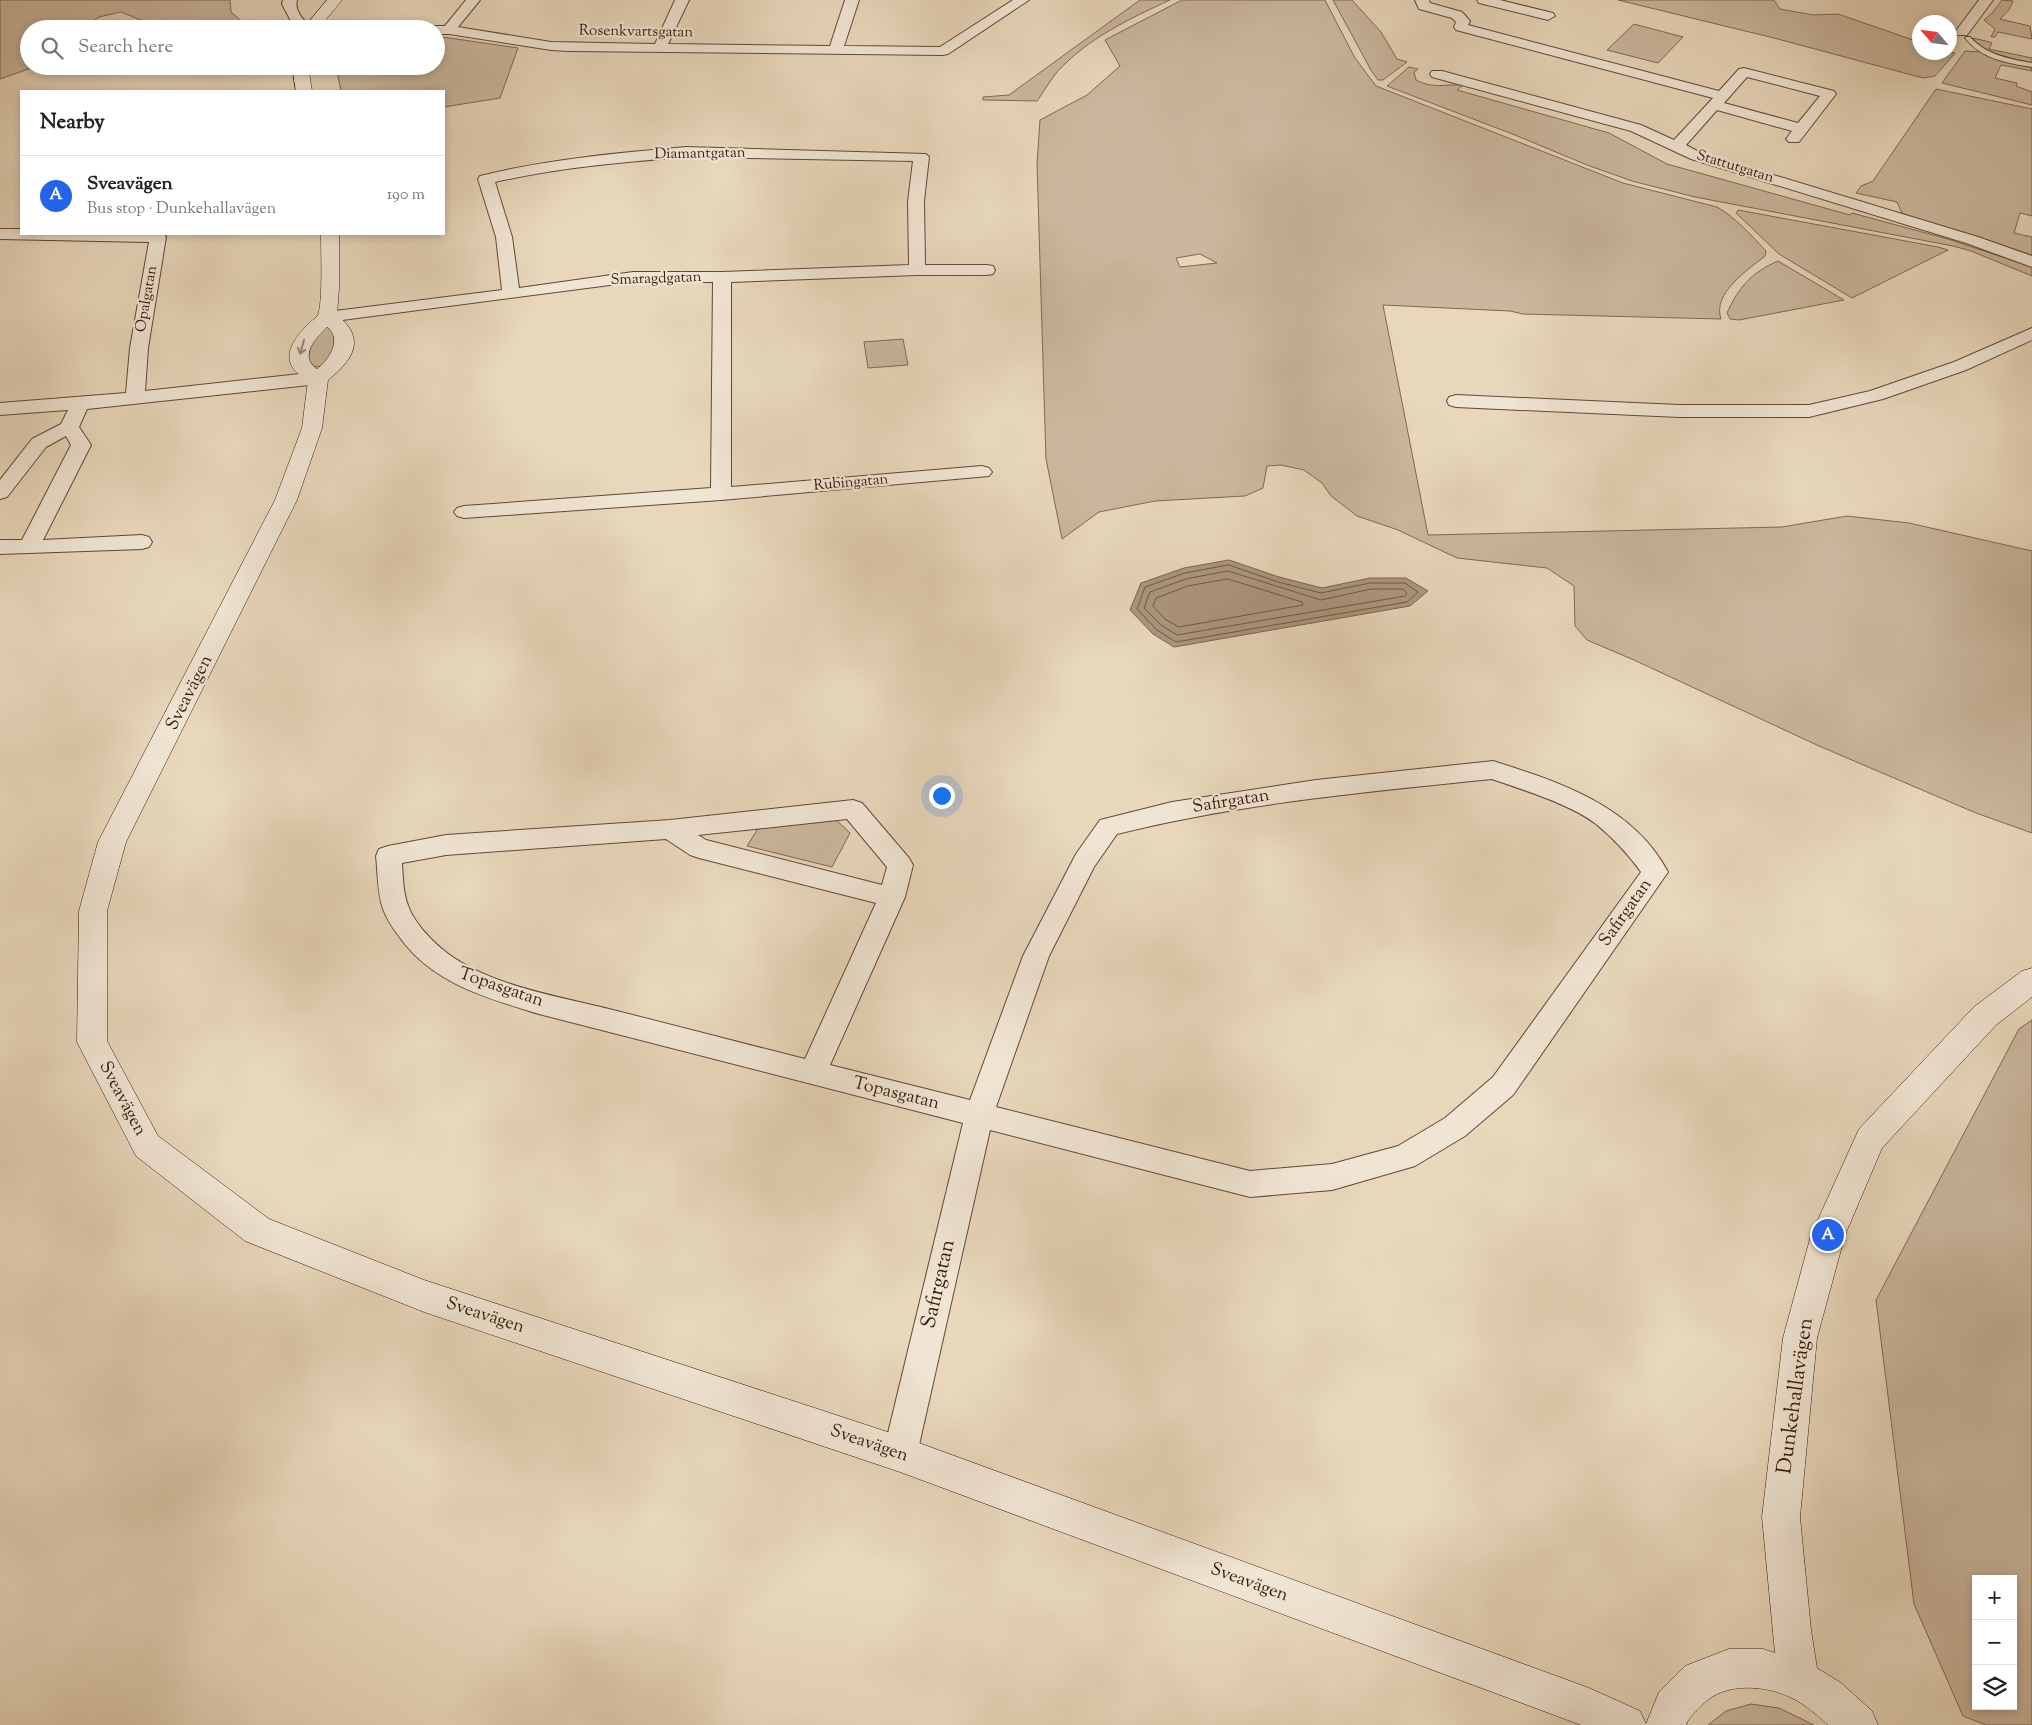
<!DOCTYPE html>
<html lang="en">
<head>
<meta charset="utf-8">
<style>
	body { margin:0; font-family:"Sorts Mill Goudy",serif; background:#f6f6f6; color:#202124 }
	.controls { position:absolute; right:15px; bottom:15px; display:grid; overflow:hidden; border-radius:0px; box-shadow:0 2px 8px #0003 }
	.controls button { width:45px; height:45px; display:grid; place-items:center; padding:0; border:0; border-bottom:1px solid #e0e0e0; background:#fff; color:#202124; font:25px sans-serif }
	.compass { position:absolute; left:1912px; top:15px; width:45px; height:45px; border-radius:50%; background:#fff; box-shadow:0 2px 8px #0003; rotate:298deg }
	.you { position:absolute; left:941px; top:795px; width:18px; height:18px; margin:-12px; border:4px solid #fff; border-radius:50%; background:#1a73e8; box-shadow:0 0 0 8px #1a73e833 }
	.badge { display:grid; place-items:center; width:32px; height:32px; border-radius:50%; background:#2563eb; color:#fff; font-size:16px; font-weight:700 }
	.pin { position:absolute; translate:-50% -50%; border:2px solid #fff; box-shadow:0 1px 5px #0006 }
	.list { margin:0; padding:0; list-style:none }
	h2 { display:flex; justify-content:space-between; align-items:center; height:65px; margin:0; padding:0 20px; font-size:21px }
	h2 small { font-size:16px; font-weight:400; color:#757577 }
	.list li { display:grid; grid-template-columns:32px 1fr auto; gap:15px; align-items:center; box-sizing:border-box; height:80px; padding:0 20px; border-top:1px solid #e0e0e0 }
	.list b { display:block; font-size:19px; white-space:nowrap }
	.list p { margin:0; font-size:16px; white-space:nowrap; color:#757577 }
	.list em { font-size:16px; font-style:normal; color:#757577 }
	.icon { flex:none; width:28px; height:28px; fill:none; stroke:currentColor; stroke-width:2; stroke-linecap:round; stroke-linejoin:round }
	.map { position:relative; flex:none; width:2032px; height:1725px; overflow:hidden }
	.search { position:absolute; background:#fff; box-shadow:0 2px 8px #0003; left:20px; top:20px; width:425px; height:55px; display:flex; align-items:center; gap:12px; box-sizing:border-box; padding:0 18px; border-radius:28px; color:#757577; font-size:19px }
	.panel { position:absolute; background:#fff; box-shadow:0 2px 8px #0003; left:20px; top:90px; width:425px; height:145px; border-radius:0px }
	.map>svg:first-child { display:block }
	.green { fill:#cab79d; stroke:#806853; fill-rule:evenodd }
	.water { fill:#ab967e; stroke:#7c644f }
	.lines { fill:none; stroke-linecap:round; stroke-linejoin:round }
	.shore { stroke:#705844; stroke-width:1 }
	.lane-casing { stroke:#624836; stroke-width:2 }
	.street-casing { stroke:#624836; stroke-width:2 }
	.secondary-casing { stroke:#361909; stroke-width:1 }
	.lane { fill:#f0e5d3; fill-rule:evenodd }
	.street { fill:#f0e5d3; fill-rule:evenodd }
	.secondary { fill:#f0e5d3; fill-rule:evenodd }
	.oneway { stroke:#9c8978 }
	.labels { text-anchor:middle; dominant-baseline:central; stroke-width:4.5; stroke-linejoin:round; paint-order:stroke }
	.far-street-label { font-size:15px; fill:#361909; stroke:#f0e5d3 }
	.street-label { font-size:18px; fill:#361909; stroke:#f0e5d3 }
	.near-street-label { font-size:21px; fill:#361909; stroke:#f0e5d3 }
</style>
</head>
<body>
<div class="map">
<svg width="2032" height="1725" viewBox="0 0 2032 1725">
	<rect width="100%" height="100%" fill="#e8d7bb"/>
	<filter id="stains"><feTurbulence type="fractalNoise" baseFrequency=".004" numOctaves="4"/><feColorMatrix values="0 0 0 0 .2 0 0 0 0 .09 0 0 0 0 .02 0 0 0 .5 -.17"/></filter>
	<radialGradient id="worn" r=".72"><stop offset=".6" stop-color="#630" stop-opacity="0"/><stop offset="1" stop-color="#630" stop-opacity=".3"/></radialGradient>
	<g class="green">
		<polygon points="0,0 230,0 231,12 250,29 163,29 121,12 99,17 83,29 29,29 29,66 37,66 0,79"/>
		<path d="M1140,0H1170C1129,19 1088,38 1057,72C1050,81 1044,91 1037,101L983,100V97L1009,95Z"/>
		<path d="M1182,0H1325L1355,58L1376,86L1623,183L1717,207C1735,217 1752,236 1766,251L1765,256C1748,270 1712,293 1721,319L1523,314L1510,311L1383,305L1428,535L1782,527L1847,516L1909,523L2032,551V833L1976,813L1819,746L1634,660L1587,640L1575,626L1574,586L1547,568L1457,558L1398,530L1357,516L1331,496L1322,483L1304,470L1281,465L1267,466L1263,488L1245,496L1155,501L1099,512L1062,539L1046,459L1037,164L1040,120L1087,95L1120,66L1105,40ZM1200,254L1217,263L1180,267L1176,258Z"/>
		<polygon points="1333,0 1352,0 1381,32 1397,59 1407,62 1383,80 1378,80 1372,72"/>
		<polygon points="1618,0 1774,0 1780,9 1813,15 1838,14 1919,42 1920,52 1950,52 1955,53 1935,76 1923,78 1774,38"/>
		<polygon points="2002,0 2013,1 2009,10 2000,19 2030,26 2032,39 1998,32 1995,37 1991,37 1995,29 1984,20 1993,12"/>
		<polygon points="1634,24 1683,37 1658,63 1607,50"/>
		<polygon points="436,36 518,48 500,98 444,107 444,91 341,91 336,66 436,66"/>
		<polygon points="1973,38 1990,42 1992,43 1989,49 2032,58 2032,64 1983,50 1972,40"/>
		<polygon points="1965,51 1981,52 2031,67 2032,71 2001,65 1995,78 2017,83 2016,86 2032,92 2032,105 1942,83"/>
		<path d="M1409,67L1418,69L1414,72L1416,80C1432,89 1446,84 1463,85L1457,90L1609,133L1667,164L1850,215L1852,213L1948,239L2032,267V276L1971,251L1953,246L1695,197L1632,181L1587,165L1515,135L1387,86Z"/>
		<polygon points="1936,89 2032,109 2032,216 2020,213 2014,233 2032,237 2032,255 1984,239 1913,218 1902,213 1897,202 1856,193 1861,186 1873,181"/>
		<polygon points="1738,210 1938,247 1948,250 1852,298 1779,254 1736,213"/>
		<path d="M1778,261L1844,300L1739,320L1730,319L1727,313C1738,288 1752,272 1778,261Z"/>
		<polygon points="326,327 330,328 335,333 333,357 324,366 315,367 308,361 312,337"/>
		<polygon points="903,339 908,365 868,368 864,342"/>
		<polygon points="833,817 850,833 832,867 747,846 760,825"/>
		<path d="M2032,1020V1725H1986L1963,1716L1914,1604L1876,1300L2019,1029ZM1976,1579H2013V1706H1976Z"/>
		<polygon points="1751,1704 1779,1708 1814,1725 1708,1725 1726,1711"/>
	</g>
	<polygon class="water" points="1229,560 1279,577 1322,588 1370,578 1406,578 1428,591 1410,606 1174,647 1153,634 1130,610 1141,583 1184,568"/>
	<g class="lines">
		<g class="shore">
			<polygon points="1229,565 1278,582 1321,593 1370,583 1405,583 1418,592 1407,602 1176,642 1157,630 1137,609 1145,587 1185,573"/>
			<polygon points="1228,571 1321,600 1371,589 1403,589 1407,593 1405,596 1177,635 1161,625 1144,608 1150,592 1186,579"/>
			<polygon points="1228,579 1302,602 1303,605 1179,627 1165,619 1153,606 1156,598 1188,586"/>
		</g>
		<g class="lane-casing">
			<path id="lane" d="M1966,37H1970C1986,55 2009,59 2032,63V67C2007,63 1981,59 1965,38Z"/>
		</g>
		<g class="street-casing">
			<g id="street">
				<path d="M283,0H297C294,12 305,21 312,29L294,27L282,4Z"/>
				<polygon points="466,0 480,0 458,27 551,42 655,44 675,0 689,0 668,44 830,46 845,0 859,0 844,46 940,47 1013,0 1029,0 948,54 943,55 569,51 551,50 449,34 436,34 436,29 430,29 436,26 445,26"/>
				<path d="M1415,0H1429L1430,3L1462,12L1470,21L1468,25L1719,91L1739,69L1744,68L1834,91L1836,94L1799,142H1789L1786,139L1792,131L1717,110L1686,145L1701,153L1978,237L2032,256V267L1966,243L1691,159L1631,131L1432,77L1430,74L1432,71H1442L1641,125L1674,140L1713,98L1456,30L1454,27L1456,22L1452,18L1419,9ZM1747,77L1820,96L1798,123L1724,103Z"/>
				<polygon points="1477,0 1500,0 1553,13 1555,16 1548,20 1479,3"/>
				<polygon points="1979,0 1993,0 1967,35 1957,35 1955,32"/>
				<path d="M686,147L926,154L929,157L924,201L925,265H987L993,266L995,270L993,274L987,275H917L731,282V487L982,466L989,468L992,472L989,476L721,500L464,518L457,516L454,512L457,508L464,506L711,488L713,282H633L327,322L321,321L318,317L321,313L327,312L502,290L496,237L478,179L480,176C548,159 617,153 686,147ZM686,157L913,161L908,201L909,265L722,272H633L519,288L512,237L495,182C558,168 621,162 686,157Z"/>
				<polygon points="0,229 21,229 21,234 164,234 166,237 148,348 145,391 318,372 324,374 327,378 324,382 318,384 87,409 79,427 91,445 43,540 142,535 149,537 152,542 149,547 142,549 0,554 0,540 22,540 71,445 66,436 46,447 7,497 0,499 0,480 32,439 61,424 68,410 0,415 0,403 126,393 130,348 149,242 0,239"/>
				<polygon points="2032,328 2032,340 1966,370 1883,399 1809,417 1679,417 1456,407 1449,405 1447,401 1449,397 1456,395 1679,405 1809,405 1870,391 1954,362"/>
				<path d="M1493,761C1560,782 1633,806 1668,872L1513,1095L1465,1136L1415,1166L1332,1190L1250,1197L990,1130L917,1454L912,1466L900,1471L888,1466L883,1454L963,1123L539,1014C487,998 434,984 401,939C394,930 387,920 383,909C377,892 378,873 376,856L379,849L388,846L446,835L670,820L853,800L862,803L909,858L913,865L905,897L830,1065L970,1100L1023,956L1076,854L1100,820L1172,802L1316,780ZM1492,779C1523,790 1570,804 1596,824C1613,838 1628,854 1641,872L1493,1077L1445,1118L1398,1146L1332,1164L1250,1171L996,1107L1049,956L1094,867L1117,834C1240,803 1367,792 1492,779ZM847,819L887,867L882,885L706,840L698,835ZM666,839L690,855L699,858L876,903L805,1059C741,1043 677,1026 613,1010C558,996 487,986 442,949C430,939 415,923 409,908C403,894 403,878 402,863L446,855Z"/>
			</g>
		</g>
		<g class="secondary-casing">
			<g id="secondary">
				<polygon points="327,0 342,0 318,29 303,29"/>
				<polygon points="292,66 308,66 312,91 296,91"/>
				<path d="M321,234H339V288L337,315C367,339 353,360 328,380L322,428L297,500L126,842L107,911V1041L158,1136L269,1219L424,1280L900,1436L1589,1688L1640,1711L1646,1724L1659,1692L1685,1666L1729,1649H1763L1775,1653L1762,1517L1783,1338L1811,1235L1859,1129L1974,1007L2022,971L2032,968V997L1996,1025L1882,1148L1845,1235L1817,1338L1800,1517L1811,1630L1817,1668L1841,1683L1872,1711L1878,1725H1828C1817,1715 1805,1704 1790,1697C1764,1685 1725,1682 1703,1704C1697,1711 1689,1716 1686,1725H1581L900,1472L424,1312L245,1241L136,1156L77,1042L79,911L98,842L275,500L302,428L308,380C279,365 288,345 307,325C310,322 316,318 318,315C323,302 321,250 321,234ZM327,327C343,339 329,360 317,369C298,356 316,338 327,327Z"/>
			</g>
		</g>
		<use href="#lane" class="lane"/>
		<use href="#street" class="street"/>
		<use href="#secondary" class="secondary"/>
	</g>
	<defs><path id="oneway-shaft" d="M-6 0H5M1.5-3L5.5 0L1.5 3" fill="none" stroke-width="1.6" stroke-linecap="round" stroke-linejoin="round" transform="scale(1.25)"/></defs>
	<use class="oneway" href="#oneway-shaft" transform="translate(302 347) rotate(106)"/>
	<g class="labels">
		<g class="far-street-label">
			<text transform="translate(636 32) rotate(1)">Rosenkvartsgatan</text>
			<text transform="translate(700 154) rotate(-1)">Diamantgatan</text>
			<text transform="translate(1735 167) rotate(17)">Stattutgatan</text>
			<text transform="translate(656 279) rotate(-2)">Smaragdgatan</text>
			<text transform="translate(147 299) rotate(-80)">Opalgatan</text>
			<text transform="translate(851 483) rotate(-5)">Rubingatan</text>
		</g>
		<g class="street-label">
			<text transform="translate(190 693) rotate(-63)">Sveavägen</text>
			<text transform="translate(1231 802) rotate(-9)">Safirgatan</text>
			<text transform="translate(1626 913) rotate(-55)">Safirgatan</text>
			<text transform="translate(501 988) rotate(19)">Topasgatan</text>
			<text transform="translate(896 1094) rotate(14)">Topasgatan</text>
			<text transform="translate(122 1099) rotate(62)">Sveavägen</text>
			<text transform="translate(485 1316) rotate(18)">Sveavägen</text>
			<text transform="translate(869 1444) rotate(19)">Sveavägen</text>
			<text transform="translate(1249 1583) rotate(20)">Sveavägen</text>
		</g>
		<g class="near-street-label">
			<text transform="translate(939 1284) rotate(-77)">Safirgatan</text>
			<text transform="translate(1796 1396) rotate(-82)">Dunkehallavägen</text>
		</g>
	</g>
	<rect width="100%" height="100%" filter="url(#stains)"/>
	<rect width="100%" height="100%" fill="url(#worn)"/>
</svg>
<div class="controls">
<button>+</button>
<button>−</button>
<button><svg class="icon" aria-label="layers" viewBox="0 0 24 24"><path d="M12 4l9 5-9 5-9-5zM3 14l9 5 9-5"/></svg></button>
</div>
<svg class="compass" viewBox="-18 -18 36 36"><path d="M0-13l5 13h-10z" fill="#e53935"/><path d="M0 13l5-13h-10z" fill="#757577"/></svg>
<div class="you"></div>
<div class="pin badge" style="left:1828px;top:1235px">A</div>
<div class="search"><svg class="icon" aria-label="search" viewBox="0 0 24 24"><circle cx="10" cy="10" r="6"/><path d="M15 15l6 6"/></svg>Search here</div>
<section class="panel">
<h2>Nearby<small></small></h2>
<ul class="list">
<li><span class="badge">A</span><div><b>Sveavägen</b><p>Bus stop · Dunkehallavägen</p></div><em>190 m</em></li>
</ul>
</section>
</div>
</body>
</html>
